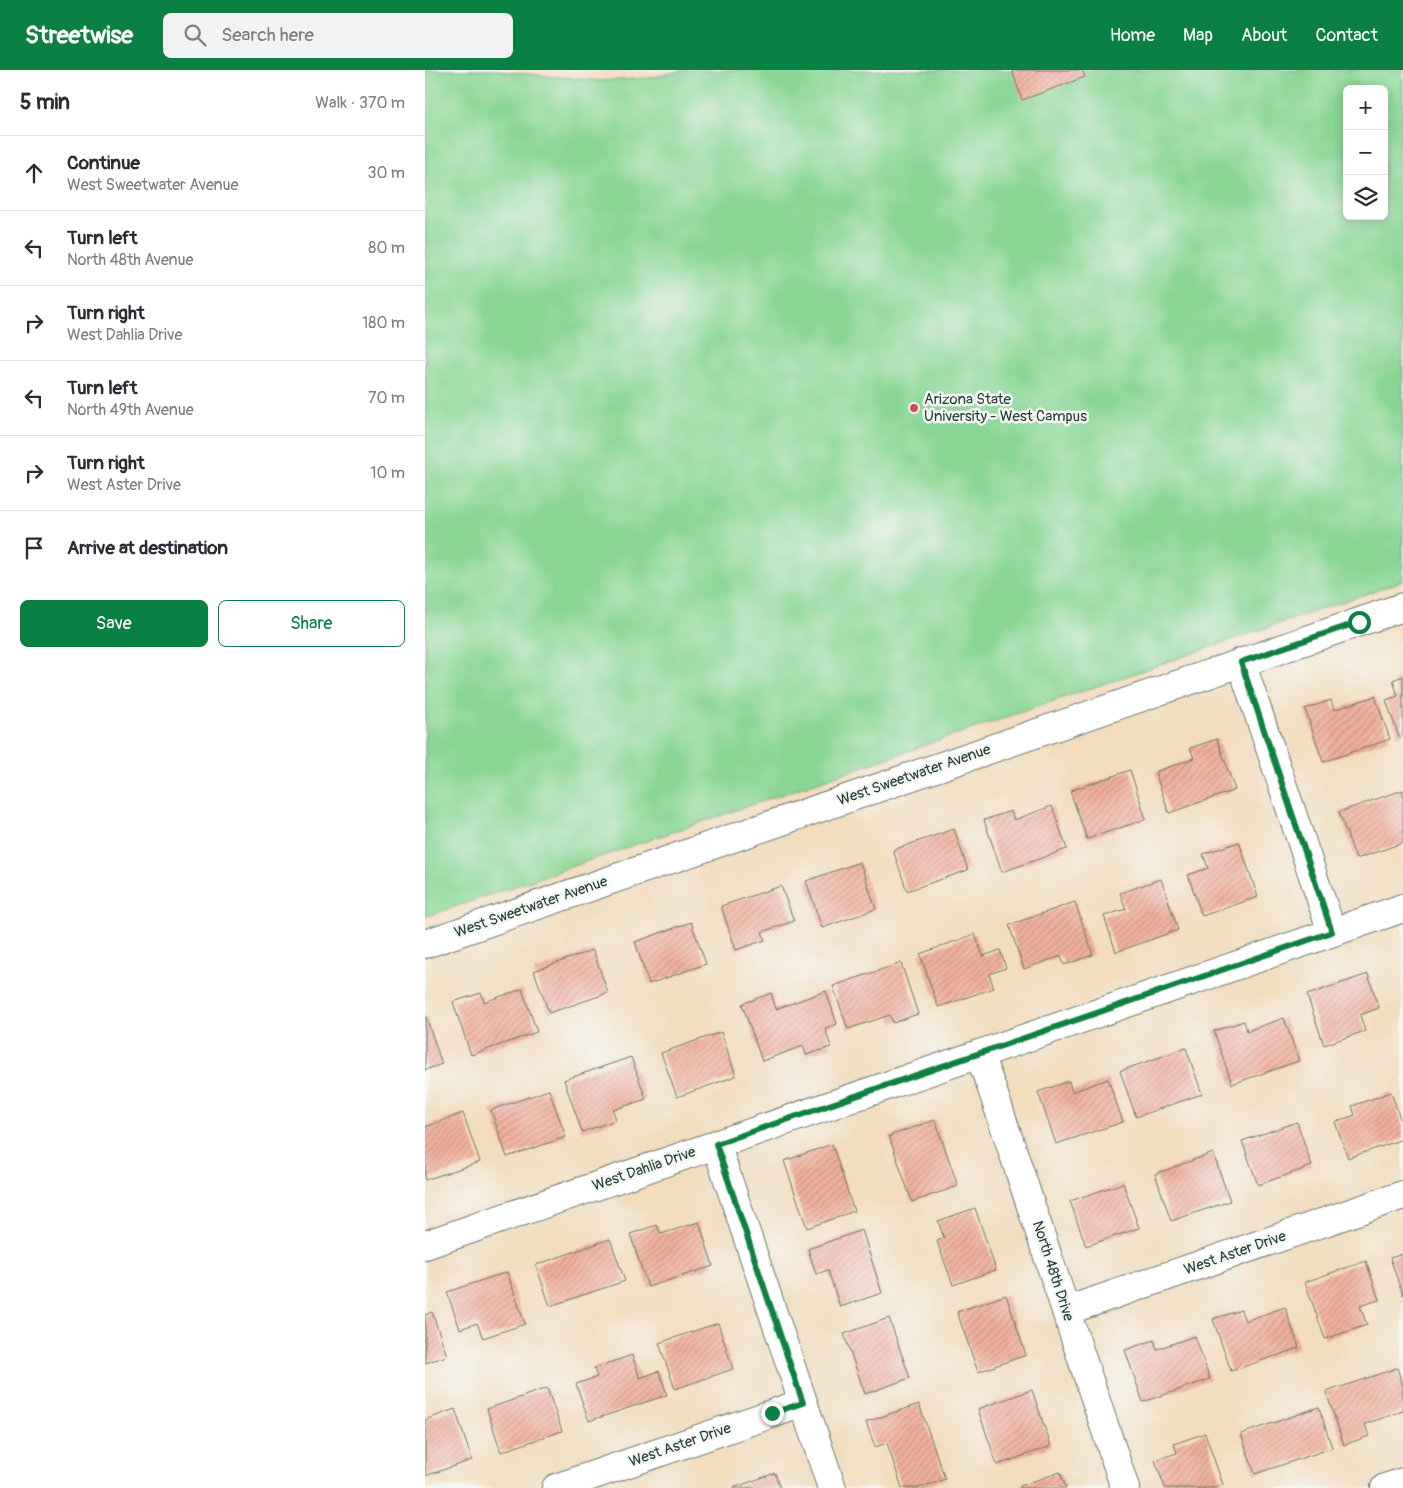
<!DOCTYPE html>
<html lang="en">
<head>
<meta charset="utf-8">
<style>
	body { margin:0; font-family:Pangolin,sans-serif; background:#f2f2f3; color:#2b2b33 }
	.controls { position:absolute; right:15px; top:15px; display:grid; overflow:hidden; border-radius:8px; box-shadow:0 2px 12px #0003 }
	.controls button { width:45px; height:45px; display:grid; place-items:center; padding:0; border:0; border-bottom:1px solid #e1e1e2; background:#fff; color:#2b2b33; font:25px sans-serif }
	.stop { position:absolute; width:15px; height:15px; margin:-11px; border:4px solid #0b8043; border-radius:50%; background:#fff }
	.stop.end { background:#0b8043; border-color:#fff; box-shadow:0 1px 5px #0008 }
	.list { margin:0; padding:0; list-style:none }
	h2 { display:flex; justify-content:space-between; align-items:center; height:65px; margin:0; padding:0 20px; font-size:21px }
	h2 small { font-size:16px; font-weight:400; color:#7c7c81 }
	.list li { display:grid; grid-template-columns:32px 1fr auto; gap:15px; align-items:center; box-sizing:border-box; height:75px; padding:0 20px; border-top:1px solid #e1e1e2 }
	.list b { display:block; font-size:19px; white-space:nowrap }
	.list p { margin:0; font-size:16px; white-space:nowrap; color:#7c7c81 }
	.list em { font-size:16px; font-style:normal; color:#7c7c81 }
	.actions { display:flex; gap:10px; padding:15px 20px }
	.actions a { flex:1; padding:11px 0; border:1px solid #0b8043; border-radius:8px; text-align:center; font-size:18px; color:#0b8043 }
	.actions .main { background:#0b8043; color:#fff }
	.icon { flex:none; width:28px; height:28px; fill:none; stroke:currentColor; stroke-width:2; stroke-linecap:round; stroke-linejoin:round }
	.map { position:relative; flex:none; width:978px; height:1418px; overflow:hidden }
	header { display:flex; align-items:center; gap:30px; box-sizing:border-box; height:70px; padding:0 25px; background:#0b8043; color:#fff }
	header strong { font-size:24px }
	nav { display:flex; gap:28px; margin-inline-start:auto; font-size:18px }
	.search { width:350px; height:45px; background:#f2f2f3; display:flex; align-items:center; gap:12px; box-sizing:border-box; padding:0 18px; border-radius:8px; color:#7c7c81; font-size:19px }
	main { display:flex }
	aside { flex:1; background:#fff }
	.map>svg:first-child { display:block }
	.park { fill:#89d695; stroke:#548a64; fill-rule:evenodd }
	.building { fill:url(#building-hatch) }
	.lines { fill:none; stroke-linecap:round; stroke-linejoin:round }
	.minor-casing { stroke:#697565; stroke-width:30 }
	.minor { stroke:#fff; stroke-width:28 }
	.route { stroke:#0b8043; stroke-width:6 }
	.poi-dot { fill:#d1495b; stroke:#f6f6f2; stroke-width:2 }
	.labels { text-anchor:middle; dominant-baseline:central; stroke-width:5; stroke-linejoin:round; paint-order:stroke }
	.poi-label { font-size:15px; fill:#1f3d34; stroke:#f6f6f2; text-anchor:start }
	.street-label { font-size:15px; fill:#1f3d34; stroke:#f6f6f2 }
</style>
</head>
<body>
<header>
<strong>Streetwise</strong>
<div class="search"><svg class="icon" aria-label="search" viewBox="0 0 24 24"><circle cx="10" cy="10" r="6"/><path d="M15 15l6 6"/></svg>Search here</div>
<nav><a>Home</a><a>Map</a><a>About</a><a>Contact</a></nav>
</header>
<main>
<aside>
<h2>5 min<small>Walk · 370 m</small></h2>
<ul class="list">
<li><svg class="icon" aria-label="ahead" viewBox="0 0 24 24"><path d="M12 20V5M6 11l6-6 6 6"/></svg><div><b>Continue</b><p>West Sweetwater Avenue</p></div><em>30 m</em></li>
<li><svg class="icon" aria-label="left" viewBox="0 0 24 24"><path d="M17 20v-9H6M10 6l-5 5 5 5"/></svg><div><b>Turn left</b><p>North 48th Avenue</p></div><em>80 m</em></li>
<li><svg class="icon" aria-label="right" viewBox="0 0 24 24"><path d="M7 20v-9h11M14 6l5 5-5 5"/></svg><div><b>Turn right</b><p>West Dahlia Drive</p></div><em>180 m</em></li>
<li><svg class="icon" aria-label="left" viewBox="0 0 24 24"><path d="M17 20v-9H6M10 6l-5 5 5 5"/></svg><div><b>Turn left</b><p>North 49th Avenue</p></div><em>70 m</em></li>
<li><svg class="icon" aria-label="right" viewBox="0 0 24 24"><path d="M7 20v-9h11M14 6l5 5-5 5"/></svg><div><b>Turn right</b><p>West Aster Drive</p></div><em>10 m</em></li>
<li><svg class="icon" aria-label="arrive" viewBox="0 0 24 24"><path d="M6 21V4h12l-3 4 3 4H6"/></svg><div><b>Arrive at destination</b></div></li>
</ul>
<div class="actions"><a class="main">Save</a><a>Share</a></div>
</aside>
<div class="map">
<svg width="978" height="1418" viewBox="0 0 978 1418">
	<defs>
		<pattern id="building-hatch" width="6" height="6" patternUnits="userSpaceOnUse" patternTransform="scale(1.25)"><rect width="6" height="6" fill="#f2b1a0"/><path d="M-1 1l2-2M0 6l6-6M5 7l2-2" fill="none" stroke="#c39183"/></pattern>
	</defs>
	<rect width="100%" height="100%" fill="#f6f6f2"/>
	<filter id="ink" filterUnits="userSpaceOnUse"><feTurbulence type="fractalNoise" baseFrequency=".02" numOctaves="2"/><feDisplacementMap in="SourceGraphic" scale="10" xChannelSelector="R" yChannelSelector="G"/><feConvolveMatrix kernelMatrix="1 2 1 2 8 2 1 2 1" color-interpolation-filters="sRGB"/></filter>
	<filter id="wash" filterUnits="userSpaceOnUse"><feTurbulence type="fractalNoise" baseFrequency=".0096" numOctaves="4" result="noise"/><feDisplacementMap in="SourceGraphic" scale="20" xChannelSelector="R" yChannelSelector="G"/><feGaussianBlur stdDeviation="1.12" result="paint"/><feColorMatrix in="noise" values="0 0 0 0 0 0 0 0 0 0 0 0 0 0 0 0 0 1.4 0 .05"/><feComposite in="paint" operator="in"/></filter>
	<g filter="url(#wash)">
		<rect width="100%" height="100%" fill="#f2ddbf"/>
		<path class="park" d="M0,0H75L81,2L176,11L224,8L259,0H978V511L0,847ZM922,19H959V146H922Z"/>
		<g id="blocks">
			<g class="building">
				<polygon points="587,0 657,0 660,7 597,30"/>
				<polygon points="978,606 978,665 974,667 961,630 973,626 968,610"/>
				<polygon points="950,626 965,669 898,692 880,639 906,630 909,640"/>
				<polygon points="792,669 810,720 744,743 730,702 769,688 765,678"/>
				<polygon points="705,700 721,749 662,769 645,721"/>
				<polygon points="978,720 978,773 931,789 914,742"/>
				<polygon points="627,736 642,779 577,802 559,750 586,741 589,750"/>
				<polygon points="529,759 543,800 482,821 468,780"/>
				<polygon points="814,772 833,827 777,846 763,805 783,798 778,784"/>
				<polygon points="435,792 451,839 397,858 381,811"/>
				<polygon points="736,809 753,860 691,882 679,846 701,839 695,823"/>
				<polygon points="356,816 369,851 337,862 340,870 311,880 296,836"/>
				<polygon points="650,832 668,885 639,895 636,886 599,899 584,855"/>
				<polygon points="266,852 281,894 224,914 210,872"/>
				<polygon points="550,864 558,886 575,880 581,898 564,904 569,918 513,937 495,884"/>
				<polygon points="168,880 183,923 124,943 109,901"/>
				<polygon points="476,893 493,944 468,953 465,945 423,959 408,916"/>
				<polygon points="943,904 954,938 935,945 940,961 899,975 882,925"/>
				<polygon points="97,919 112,962 46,985 28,932 56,923 59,932"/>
				<polygon points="401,921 412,954 400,958 406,977 381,985 378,976 337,991 317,934 346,923 351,939"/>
				<polygon points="0,944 17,994 0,1000"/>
				<polygon points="859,948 874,991 807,1014 789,961 819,951 822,961"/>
				<polygon points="296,962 311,1006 252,1027 236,983"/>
				<polygon points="761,978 777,1024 711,1047 695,1001"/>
				<polygon points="206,987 221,1029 188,1040 191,1050 157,1062 139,1010"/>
				<polygon points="683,1009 698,1052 631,1074 613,1022 644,1011 647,1022"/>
				<polygon points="124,1020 141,1067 82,1087 66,1040"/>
				<polygon points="966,1022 978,1057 978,1069 923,1088 910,1052 930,1045 927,1036"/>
				<polygon points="38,1043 55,1092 0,1110 0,1057"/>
				<polygon points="510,1050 533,1116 487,1132 464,1066"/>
				<polygon points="872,1052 887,1096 833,1115 817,1071"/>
				<polygon points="407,1074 429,1141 382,1158 359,1091"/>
				<polygon points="788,1083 805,1131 746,1151 730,1104"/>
				<polygon points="698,1113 714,1158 661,1176 645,1131"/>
				<polygon points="550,1138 571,1200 528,1215 512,1171 519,1168 513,1151"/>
				<polygon points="274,1152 288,1196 223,1217 205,1164 232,1155 236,1164"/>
				<polygon points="437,1160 457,1223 415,1237 403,1200 391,1204 383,1179"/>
				<polygon points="185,1169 200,1211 125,1236 111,1195"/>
				<polygon points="978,1184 978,1225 965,1188"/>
				<polygon points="941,1191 954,1230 935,1236 942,1255 900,1269 880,1212"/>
				<polygon points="82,1202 100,1254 58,1268 52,1253 35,1259 22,1222"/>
				<polygon points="581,1225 601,1285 553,1302 532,1242"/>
				<polygon points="860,1237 874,1278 806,1301 788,1249 816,1240 820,1251"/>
				<polygon points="7,1242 22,1286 0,1293 0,1245"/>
				<polygon points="464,1248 485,1308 440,1324 419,1264"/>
				<polygon points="293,1253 308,1299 250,1319 234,1273"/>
				<polygon points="770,1266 785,1309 718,1332 700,1280 729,1270 732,1279"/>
				<polygon points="207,1285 215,1308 234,1301 242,1325 164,1351 151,1314 172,1307 169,1298"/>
				<polygon points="972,1298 978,1316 978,1341 940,1354 944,1366 919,1375 901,1322"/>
				<polygon points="122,1318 137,1361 76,1382 62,1339"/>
				<polygon points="607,1320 626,1376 572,1395 553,1339"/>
				<polygon points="494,1334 520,1409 494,1418 477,1418 462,1373 450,1377 441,1352"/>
				<polygon points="894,1337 907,1378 830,1404 816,1364"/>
				<polygon points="30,1339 47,1390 0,1406 0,1350"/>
				<polygon points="780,1363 798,1415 788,1418 740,1418 730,1390 752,1383 749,1374"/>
				<polygon points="635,1402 641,1418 595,1418 595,1416"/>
				<polygon points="350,1403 355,1418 308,1418"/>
			</g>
		</g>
	</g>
	<g filter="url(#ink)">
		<use href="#blocks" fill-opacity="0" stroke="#697565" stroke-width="1"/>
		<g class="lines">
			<g class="minor-casing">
				<g id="minor">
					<polyline points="816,592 907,862"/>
					<polyline points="0,874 978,537"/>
					<polyline points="554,984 567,1019 700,1418"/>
					<polyline points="291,1074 407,1418"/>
					<polyline points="0,1175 978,838"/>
					<polyline points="641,1241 978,1125"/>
					<polyline points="131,1418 378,1333"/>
					<polyline points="960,1418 978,1412"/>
				</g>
			</g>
			<use href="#minor" class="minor"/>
		</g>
	</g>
	<g class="lines" filter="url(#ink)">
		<polyline class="route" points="347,1343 378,1333 291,1074 907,862 816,592 934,552"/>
	</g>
	<circle class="poi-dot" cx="489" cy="338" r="5"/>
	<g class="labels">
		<g class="poi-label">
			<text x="499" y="329">Arizona State<tspan x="499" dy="17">University - West Campus</tspan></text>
		</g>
		<g class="street-label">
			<text transform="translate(489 705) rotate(-19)">West Sweetwater Avenue</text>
			<text transform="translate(106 837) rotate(-19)">West Sweetwater Avenue</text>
			<text transform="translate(219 1099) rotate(-19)">West Dahlia Drive</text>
			<text transform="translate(810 1183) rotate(-19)">West Aster Drive</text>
			<text transform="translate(628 1201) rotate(72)">North 48th Drive</text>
			<text transform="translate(255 1375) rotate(-19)">West Aster Drive</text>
		</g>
	</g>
</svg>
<div class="controls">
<button>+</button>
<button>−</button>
<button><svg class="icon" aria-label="layers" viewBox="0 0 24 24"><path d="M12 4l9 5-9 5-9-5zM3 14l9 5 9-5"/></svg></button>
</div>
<div class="stop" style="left:934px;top:552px"></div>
<div class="stop end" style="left:347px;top:1343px"></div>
</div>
</main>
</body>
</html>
